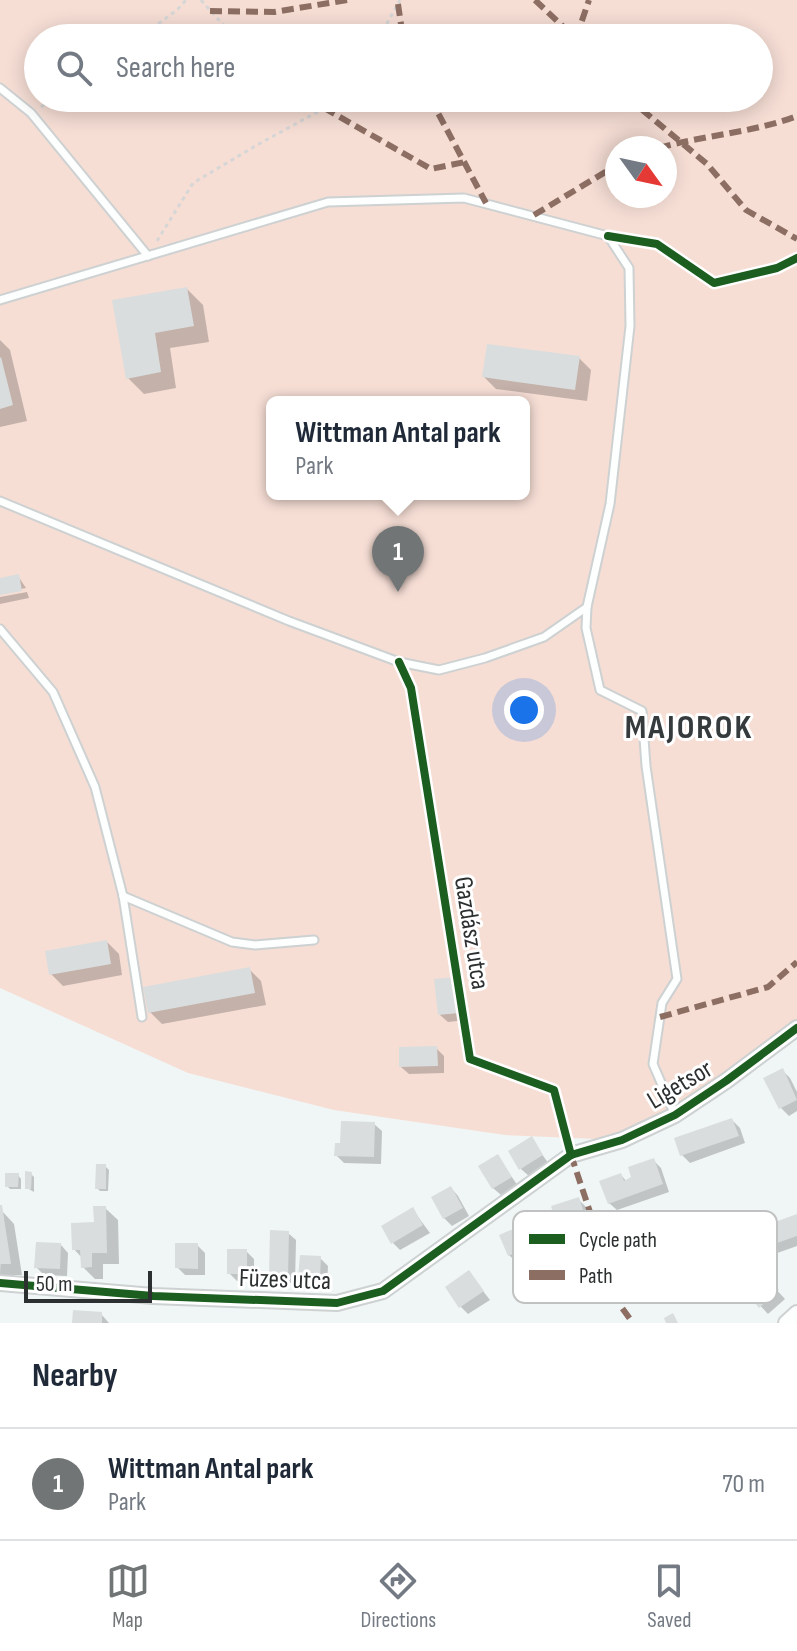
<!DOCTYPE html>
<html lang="en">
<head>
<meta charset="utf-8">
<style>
	body { margin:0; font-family:"Sofia Sans Condensed",sans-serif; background:#f2f2f3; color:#1f2937 }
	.compass { position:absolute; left:605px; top:136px; width:72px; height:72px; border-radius:50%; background:#fff; box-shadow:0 4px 20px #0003; rotate:123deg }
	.scale { position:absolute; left:24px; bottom:20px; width:128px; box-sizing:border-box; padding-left:8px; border:4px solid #2d3030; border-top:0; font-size:22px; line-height:28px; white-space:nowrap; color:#2d3030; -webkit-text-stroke:6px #fff; paint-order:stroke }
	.you { position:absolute; left:524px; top:710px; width:28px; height:28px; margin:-20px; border:6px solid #fff; border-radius:50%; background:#1a73e8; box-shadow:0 0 0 12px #1a73e833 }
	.badge { display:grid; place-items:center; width:52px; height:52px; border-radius:50%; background:#717575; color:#fff; font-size:26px; font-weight:700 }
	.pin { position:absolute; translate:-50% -66px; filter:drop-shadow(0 2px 4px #0008) }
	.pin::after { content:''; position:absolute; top:42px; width:28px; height:24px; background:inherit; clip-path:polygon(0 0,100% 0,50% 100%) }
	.popup { position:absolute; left:266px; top:396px; width:264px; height:104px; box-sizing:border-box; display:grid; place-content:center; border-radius:12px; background:#fff; filter:drop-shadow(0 2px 6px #0005); font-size:26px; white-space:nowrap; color:#747a83 }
	.popup b { font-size:30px; color:#1f2937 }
	.popup::after { content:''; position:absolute; left:50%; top:100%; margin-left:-16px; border:16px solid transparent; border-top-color:#fff }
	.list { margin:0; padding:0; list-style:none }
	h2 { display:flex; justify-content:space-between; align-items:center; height:104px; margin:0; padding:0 32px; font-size:34px }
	h2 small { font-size:26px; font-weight:400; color:#747a83 }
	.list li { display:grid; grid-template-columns:52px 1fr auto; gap:24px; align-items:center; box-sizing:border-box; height:112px; padding:0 32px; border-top:2px solid #e0e1e3 }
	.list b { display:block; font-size:30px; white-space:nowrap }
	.list p { margin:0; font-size:26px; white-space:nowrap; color:#747a83 }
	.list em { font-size:26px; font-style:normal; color:#747a83 }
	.icon { flex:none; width:44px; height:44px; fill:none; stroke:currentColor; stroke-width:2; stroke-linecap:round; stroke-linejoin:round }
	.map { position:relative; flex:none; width:797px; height:1323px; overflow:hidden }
	.search { position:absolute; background:#fff; box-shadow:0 4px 20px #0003; left:24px; right:24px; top:24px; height:88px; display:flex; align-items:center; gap:20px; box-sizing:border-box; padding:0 28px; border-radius:44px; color:#747a83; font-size:30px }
	.sheet { height:216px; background:#fff }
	nav { display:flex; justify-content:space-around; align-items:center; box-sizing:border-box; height:112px; border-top:2px solid #e0e1e3; background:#fff; font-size:22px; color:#747a83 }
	nav a { display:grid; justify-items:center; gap:4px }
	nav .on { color:#717575 }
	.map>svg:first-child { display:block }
	.green { fill:#f6ded5; fill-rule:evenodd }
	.shadow { fill:#0003 }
	.building { fill:#d9dddd }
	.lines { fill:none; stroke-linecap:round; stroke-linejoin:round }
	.service-casing { stroke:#cdd1d1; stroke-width:11 }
	.minor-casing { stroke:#cdd1d1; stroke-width:18 }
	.path { stroke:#d6d6d6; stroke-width:3; stroke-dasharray:4 4; stroke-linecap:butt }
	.service { stroke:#fdfefe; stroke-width:7 }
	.minor { stroke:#fdfefe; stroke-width:14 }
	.quiet { stroke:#8d6e63; stroke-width:6; stroke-dasharray:12 6; stroke-linecap:butt }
	.cycleway-casing { stroke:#fff; stroke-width:13 }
	.cycleway { stroke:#1b5e20; stroke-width:8 }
	.labels { text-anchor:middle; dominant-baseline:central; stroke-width:6; stroke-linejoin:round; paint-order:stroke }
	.street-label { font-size:26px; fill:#2d3030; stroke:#fff }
	.district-label { font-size:34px; font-weight:bold; letter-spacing:2px; fill:#353b3c; stroke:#fff }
	.key { fill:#fff; stroke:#c0c1c1; stroke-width:2 }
	.key-label { font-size:22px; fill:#2d3030 }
</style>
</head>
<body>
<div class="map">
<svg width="797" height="1323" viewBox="0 0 797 1323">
	<rect width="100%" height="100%" fill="#f0f5f5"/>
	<path class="green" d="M0,0H797V1028L760,1056L622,1140L505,1135L334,1110L188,1073L0,988ZM38,38H759V98H38ZM617,148H665V196H617ZM272,402H524V494H272Z"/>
	<g class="shadow">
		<polygon points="187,289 203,305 209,342 170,348 176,388 144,394 128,378 115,302"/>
		<polygon points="0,340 10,350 27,421 0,427"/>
		<polygon points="579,358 591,370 587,401 496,389 484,377"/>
		<polygon points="18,576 26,588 0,593 0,580"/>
		<polygon points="27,592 29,598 0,604 0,597"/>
		<polygon points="107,942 119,954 122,975 63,986 51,974"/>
		<polygon points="249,969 261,981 266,1005 162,1024 150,1012"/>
		<polygon points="454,979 462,986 466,1020 448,1022 440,1015"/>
		<polygon points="436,1048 444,1056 444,1073 409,1074 401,1067"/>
		<polygon points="782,1070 790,1078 797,1092 797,1111 789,1116 781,1108"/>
		<polygon points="732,1120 740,1128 745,1143 690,1163 682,1155 677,1139"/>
		<polygon points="374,1124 382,1131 381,1164 344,1163 336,1155 342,1145"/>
		<polygon points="531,1139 549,1164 529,1176 521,1169"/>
		<polygon points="498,1157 518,1186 501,1195 493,1188"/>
		<polygon points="653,1160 661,1168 669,1192 617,1210 609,1203 621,1175 627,1182"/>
		<polygon points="105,1166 109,1170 108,1191 100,1191 97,1188"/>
		<polygon points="31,1174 34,1177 34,1192 27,1188"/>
		<polygon points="18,1175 21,1179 21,1189 10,1189 7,1186"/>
		<polygon points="451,1188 458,1196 469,1216 452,1226 444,1218"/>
		<polygon points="578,1199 586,1207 598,1243 585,1247 577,1240 574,1230 567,1232 559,1224"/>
		<polygon points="105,1208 118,1220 119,1264 103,1264 103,1279 95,1279 83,1267 82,1258 74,1249 96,1224"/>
		<polygon points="413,1210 430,1233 400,1250 393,1243"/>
		<polygon points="2,1211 14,1224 22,1275 0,1275"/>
		<polygon points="797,1216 797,1246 766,1257 758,1249"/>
		<polygon points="525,1226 533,1234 548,1272 534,1278 527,1270 522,1261 517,1263 509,1255"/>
		<polygon points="288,1233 296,1240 295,1283 279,1283 271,1275"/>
		<polygon points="61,1245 68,1253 67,1276 44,1275 36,1267"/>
		<polygon points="197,1245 205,1253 205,1275 185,1275 177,1267"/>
		<polygon points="246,1251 254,1259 254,1281 237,1281 229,1273"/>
		<polygon points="320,1258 328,1266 327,1286 308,1284 300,1277"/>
		<polygon points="469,1273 490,1300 468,1314 461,1307"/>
		<polygon points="696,1273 702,1285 685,1290 682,1287"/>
		<polygon points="762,1274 785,1299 768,1314 745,1289"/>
		<polygon points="101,1314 109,1323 74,1323"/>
	</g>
	<g class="building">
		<polygon points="187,287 194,326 155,333 161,372 126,379 112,300"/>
		<polygon points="487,344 580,356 575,390 482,377"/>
		<polygon points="1,357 13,405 0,409 0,358"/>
		<polygon points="19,574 22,591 0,595 0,578"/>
		<polygon points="107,940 111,964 49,975 45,951"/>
		<polygon points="250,967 255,993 148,1013 143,987"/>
		<polygon points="455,977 459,1013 438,1015 434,979"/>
		<polygon points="437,1046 438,1066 399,1067 399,1047"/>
		<polygon points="783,1068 797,1100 779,1109 763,1078"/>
		<polygon points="732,1118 739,1136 680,1156 674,1138"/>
		<polygon points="341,1121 375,1122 374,1157 334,1156 335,1143 340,1143"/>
		<polygon points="532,1136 543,1155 519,1170 508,1151"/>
		<polygon points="498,1154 512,1177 492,1189 478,1166"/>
		<polygon points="654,1158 663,1184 608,1204 599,1181 621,1173 624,1181 631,1177 628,1167"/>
		<polygon points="96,1164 106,1164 106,1189 95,1189"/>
		<polygon points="25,1171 32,1172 31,1189 25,1189"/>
		<polygon points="5,1173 19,1173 18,1187 5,1187"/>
		<polygon points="451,1186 463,1208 443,1219 431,1197"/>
		<polygon points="579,1197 591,1235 575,1241 569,1222 557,1226 551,1206"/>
		<polygon points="0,1205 2,1205 11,1264 0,1264"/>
		<polygon points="93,1206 106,1206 107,1253 92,1253 92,1267 81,1268 80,1250 72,1250 71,1223 94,1222"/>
		<polygon points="413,1207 423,1225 391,1244 381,1226"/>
		<polygon points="797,1214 797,1236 757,1250 750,1231"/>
		<polygon points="525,1224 542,1264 525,1271 517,1252 508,1256 499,1235"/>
		<polygon points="270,1230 289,1231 288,1276 269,1276"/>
		<polygon points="36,1242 61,1243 60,1269 34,1268"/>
		<polygon points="175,1243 198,1243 198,1269 175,1268"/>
		<rect x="227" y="1249" width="20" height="25"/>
		<polygon points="300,1255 321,1256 320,1279 298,1277"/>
		<polygon points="469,1270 484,1291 459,1308 445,1287"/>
		<polygon points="697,1271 700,1281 680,1288 677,1278"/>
		<polygon points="762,1272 779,1290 759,1308 743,1289"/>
		<polygon points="73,1310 102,1312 102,1323 72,1323"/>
		<polygon points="673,1313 678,1323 666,1323 664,1318"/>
	</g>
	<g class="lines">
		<g class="service-casing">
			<g id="service">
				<polyline points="0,88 31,113 148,256"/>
				<polyline points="0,300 328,202 464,198 608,236 629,268 630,326 610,504 587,607 544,637 485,658 439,670 399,662 289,621 0,501"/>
				<polyline points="587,607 586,628 600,690 642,711 646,766 677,979 662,1003 653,1064 675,1115"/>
				<polyline points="0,629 53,692 95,787 123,896 142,1017"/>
				<polyline points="123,896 232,942 255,945 314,940"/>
			</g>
		</g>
		<g class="minor-casing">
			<g id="minor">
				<polyline points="0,1283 153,1296 337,1303 383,1291 571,1155 622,1140 675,1115 726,1081 797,1028"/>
				<polyline points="786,1323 797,1313"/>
			</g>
		</g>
		<g class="path">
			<polyline points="201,0 235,38"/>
			<polyline points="139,38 177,10 186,0"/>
			<polyline points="379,38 400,0"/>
			<polyline points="310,98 323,107"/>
			<polyline points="41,107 53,98"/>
			<polyline points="626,239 657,244 714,283 777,268 797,258"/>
			<polyline points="157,241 193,183 257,145 343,98"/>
		</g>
		<use href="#service" class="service"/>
		<use href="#minor" class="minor"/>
		<g class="quiet">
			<polyline points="535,0 575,38"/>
			<polyline points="398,4 403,38"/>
			<polyline points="210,11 274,12 347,0"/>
			<polyline points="576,38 589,0"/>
			<polyline points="430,98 486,203"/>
			<polyline points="628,98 707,164 746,210 797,239"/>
			<polyline points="324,108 431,169 465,162"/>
			<path d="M659,148C704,135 752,133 797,116"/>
			<polyline points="534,215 617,165"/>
			<polyline points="660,1017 768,987 797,962"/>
			<polyline points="571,1155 622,1308 633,1323"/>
		</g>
		<g class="cycleway-casing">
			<g id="cycleway">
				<polyline points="608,236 657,244 714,283 777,268 797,258"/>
				<polyline points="399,662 411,688 470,1059 554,1090 571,1155"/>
				<polyline points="0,1283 153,1296 337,1303 383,1291 571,1155 622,1140 675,1115 726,1081 797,1028"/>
			</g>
		</g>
		<use href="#cycleway" class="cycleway"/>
	</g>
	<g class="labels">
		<g class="street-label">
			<text transform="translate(471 933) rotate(81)">Gazdász utca</text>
			<text transform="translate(680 1085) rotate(-31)">Ligetsor</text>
			<text transform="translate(285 1280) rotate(2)">Füzes utca</text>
		</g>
		<g class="district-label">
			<text x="689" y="727">MAJOROK</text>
		</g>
	</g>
	<rect x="513" y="1211" width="264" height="92" rx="12" class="key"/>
	<rect x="529" y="1234" width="36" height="10" fill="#1b5e20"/>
	<rect x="529" y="1270" width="36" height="10" fill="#8d6e63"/>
	<g class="key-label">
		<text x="579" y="1247">Cycle path</text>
		<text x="579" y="1283">Path</text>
	</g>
</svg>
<svg class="compass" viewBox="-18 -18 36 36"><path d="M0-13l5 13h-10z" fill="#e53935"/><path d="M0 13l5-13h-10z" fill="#747a83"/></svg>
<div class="scale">50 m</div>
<div class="you"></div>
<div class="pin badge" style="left:398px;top:592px">1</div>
<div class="popup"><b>Wittman Antal park</b>Park</div>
<div class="search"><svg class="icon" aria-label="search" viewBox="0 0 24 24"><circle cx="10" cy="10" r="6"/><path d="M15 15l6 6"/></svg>Search here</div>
</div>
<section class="sheet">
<h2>Nearby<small></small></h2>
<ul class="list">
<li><span class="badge">1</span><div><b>Wittman Antal park</b><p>Park</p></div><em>70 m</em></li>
</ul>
</section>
<nav>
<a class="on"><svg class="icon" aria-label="map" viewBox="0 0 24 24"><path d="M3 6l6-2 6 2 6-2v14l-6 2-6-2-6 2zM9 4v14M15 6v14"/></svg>Map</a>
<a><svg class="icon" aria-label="directions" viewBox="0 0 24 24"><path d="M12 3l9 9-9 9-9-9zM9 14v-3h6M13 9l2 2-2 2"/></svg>Directions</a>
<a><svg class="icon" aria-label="saved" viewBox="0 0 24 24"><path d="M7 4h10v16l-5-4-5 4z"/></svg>Saved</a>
</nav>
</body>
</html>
